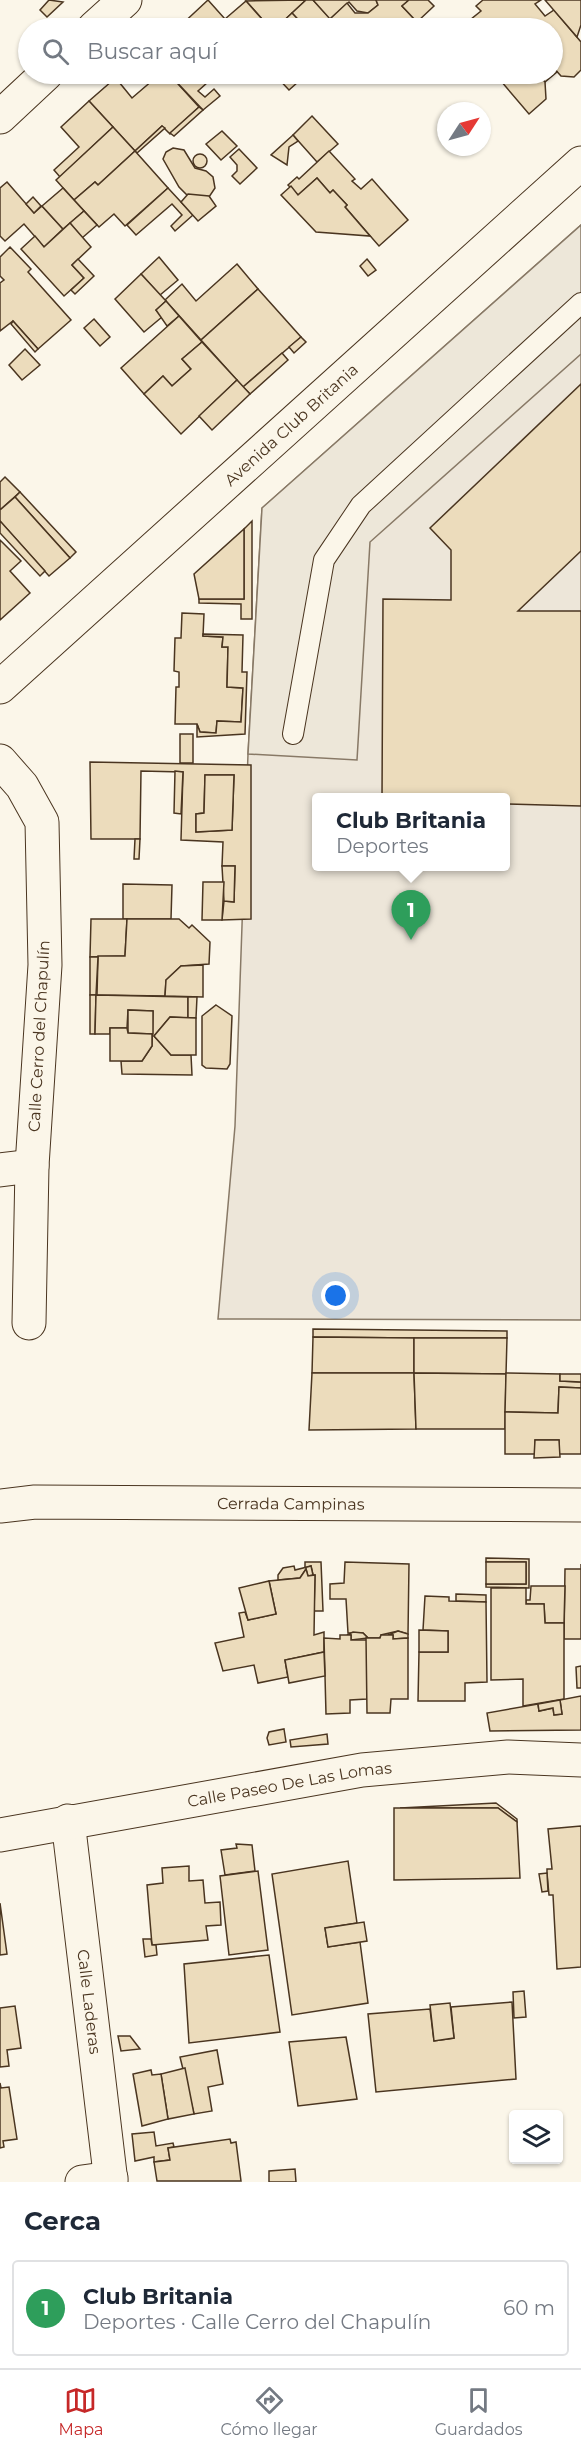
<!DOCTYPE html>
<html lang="es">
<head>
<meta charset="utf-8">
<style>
	body { margin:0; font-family:Montserrat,sans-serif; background:#f6f6f7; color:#1f2937 }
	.controls { position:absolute; right:18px; bottom:18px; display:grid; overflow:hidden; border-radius:6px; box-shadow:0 2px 4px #0004 }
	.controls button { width:54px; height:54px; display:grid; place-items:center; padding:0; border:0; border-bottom:2px solid #e0e1e3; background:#fff; color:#1f2937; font:30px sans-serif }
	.compass { position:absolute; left:437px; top:102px; width:54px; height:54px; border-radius:50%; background:#fff; box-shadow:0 2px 4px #0004; rotate:54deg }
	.you { position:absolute; left:336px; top:1296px; width:21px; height:21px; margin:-15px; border:4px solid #fff; border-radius:50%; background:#1a73e8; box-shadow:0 0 0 9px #1a73e833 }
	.badge { display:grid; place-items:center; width:39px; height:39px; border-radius:50%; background:#c62828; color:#fff; font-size:20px; font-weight:700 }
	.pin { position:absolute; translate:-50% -50px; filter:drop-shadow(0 2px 3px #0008) }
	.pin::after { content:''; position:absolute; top:32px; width:21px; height:18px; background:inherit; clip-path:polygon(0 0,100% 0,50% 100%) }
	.popup { position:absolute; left:312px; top:793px; width:198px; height:78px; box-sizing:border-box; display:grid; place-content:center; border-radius:6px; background:#fff; filter:drop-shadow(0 2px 4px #0005); font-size:20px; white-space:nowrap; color:#747a83 }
	.popup b { font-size:22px; color:#1f2937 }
	.popup::after { content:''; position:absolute; left:50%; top:100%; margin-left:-12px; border:12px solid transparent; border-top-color:#fff }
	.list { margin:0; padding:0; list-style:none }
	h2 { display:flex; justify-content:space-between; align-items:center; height:78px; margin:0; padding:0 24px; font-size:26px }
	h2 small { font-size:20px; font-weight:400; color:#747a83 }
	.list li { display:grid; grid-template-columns:39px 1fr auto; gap:18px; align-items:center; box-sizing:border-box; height:96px; margin:0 12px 12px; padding:0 12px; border:2px solid #e0e1e3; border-radius:6px }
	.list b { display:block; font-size:22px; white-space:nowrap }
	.list p { margin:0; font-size:20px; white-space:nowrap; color:#747a83 }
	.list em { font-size:20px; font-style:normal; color:#747a83 }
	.icon { flex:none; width:33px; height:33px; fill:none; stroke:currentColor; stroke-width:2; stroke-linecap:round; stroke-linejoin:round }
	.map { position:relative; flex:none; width:581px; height:2182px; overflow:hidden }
	.search { position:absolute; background:#fff; box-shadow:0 2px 4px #0004; left:18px; right:18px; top:18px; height:66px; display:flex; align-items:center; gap:15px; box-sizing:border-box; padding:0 21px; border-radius:33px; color:#747a83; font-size:22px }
	.sheet { height:186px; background:#fff }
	nav { display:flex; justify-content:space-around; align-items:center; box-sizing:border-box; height:84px; border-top:2px solid #e0e1e3; background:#fff; font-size:16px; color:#747a83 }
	nav a { display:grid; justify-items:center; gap:3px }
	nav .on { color:#c62828 }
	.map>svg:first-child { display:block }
	.pitch { fill:#ede6d9; stroke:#887966; stroke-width:1.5; fill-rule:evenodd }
	.parking { fill:#ede7d9; stroke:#887966; stroke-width:1.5 }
	.building { fill:#ecdcbc; stroke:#4a3520; stroke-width:1.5; fill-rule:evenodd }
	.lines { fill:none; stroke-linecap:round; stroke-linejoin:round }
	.lane-casing { stroke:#4a3520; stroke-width:22 }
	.street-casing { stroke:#4a3520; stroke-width:35 }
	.secondary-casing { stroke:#4a3520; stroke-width:35 }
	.lane { stroke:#fbf6e9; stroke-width:20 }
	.street { stroke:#fbf6e9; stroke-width:33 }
	.secondary { stroke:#fbf6e9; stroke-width:33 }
	.labels { text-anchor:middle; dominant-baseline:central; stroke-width:4.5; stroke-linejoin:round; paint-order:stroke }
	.street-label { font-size:16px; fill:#4a3520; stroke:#fbf6e9 }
</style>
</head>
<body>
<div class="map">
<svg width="581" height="2182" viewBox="0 0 581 2182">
	<rect width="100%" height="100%" fill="#fbf6e9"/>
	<path class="pitch" d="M581,225V1320L218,1319L235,1126L248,754L262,508ZM316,798H506V866H316Z"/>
	<polygon class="parking" points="581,225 581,354 370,542 357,760 248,754 262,508"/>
	<g class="building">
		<polygon points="49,0 63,2 47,17 40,10"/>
		<polygon points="208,0 233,28 169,28 174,23 178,28"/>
		<polygon points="306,0 276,28 270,28 246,1"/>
		<polygon points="306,0 313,0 339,28 306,28 292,13"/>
		<polygon points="313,0 376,0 378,5 368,13 357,11 349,2 330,19"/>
		<polygon points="376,0 409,0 402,6 417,22 409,28 339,28 330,19 347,3 355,13 368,13 378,5"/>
		<polygon points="409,0 428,0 434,6 417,22 402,6"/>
		<polygon points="483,0 541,0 535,4 545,16 554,10 581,42 581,70 574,77 561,76 552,66 552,28 468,28 470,20 481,11 476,6"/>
		<polygon points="545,0 581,0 581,25 577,37"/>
		<polygon points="246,1 270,28 233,28 225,19"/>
		<polygon points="292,13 306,28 276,28"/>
		<polygon points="552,66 557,72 545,82 538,74 552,74"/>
		<polygon points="120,74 129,74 119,82 132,98 160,74 169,74 199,107 170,134 162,126 135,151 89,101"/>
		<polygon points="169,74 217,74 198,91 205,97 214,89 220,96 203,110"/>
		<polygon points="274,74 307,74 289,90"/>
		<polygon points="495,74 538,74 545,82 546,99 529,114"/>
		<polygon points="89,101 113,127 60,177 54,170 79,147 61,127"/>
		<polygon points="199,107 203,110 174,136 170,133"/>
		<polygon points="312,116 338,144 317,162 293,135"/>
		<polygon points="162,126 165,128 137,153 135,151"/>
		<polygon points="113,127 135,151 98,185 95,182 74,200 56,180"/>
		<polygon points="222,131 237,146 221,160 206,144"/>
		<polygon points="293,135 298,141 289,147 287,165 271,155"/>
		<polygon points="173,148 184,150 195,168 206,171 213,177 215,188 209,197 187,195 179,187 163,159 166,152"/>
		<polygon points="239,149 257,168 240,184 232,176 237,171 237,165 230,157"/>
		<polygon points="135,151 168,188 125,226 114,214 99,227 74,200 95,182 98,185"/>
		<polygon points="329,151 355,179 352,181 361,189 372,179 408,220 379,246 345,207 347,205 333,190 330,193 317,178 298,195 288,185 297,177 299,179"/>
		<circle cx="200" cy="161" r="7"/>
		<polygon points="317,178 330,193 333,190 347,205 345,207 370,236 316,232 281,195 291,186 298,195"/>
		<polygon points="7,182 34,213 42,206 63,229 44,247 24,224 5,241 0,236 0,188"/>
		<polygon points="63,188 84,211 63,229 42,206"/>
		<polygon points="168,188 193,215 175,231 171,226 182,215 172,204 136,235 127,225"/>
		<polygon points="188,194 209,196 216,206 198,221 181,202"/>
		<polygon points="33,197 41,206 34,213 26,204"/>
		<polygon points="84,211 97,225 82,238 70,223"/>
		<polygon points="70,223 91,247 72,265 84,278 64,296 21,249 35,236 44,247"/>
		<polygon points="10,247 31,269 28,272 71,320 38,349 13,321 0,331 0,283 4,280 0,276 0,257"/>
		<polygon points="159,257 178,280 160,295 141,274"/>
		<polygon points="78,259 94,276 75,294 71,290 84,278 72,265"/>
		<polygon points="367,259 376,270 368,276 360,266"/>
		<polygon points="237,264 258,289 201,340 165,300 182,284 196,301"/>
		<polygon points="141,274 166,301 156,310 162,317 144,332 115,299"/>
		<polygon points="258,289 301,337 243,387 201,340"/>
		<polygon points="166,301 179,316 167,326 156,310"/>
		<polygon points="179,316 202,342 182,359 191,369 172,386 163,376 144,394 121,368"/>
		<polygon points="94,319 110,337 100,346 84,328"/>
		<polygon points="13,321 38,349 35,352 11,324"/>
		<polygon points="301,337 306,342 294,353 289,347"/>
		<polygon points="202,342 237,380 181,434 144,394 163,376 172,386 191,369 182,359"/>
		<polygon points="25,349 40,365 22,380 9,365"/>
		<polygon points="282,353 288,360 250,394 243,387"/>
		<polygon points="237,380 250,394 212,430 199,416"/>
		<polygon points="581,384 581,551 518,611 581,611 581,806 506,804 506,798 382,798 383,599 451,600 451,550 430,528"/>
		<polygon points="5,477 20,492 0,510 0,482"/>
		<polygon points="20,492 76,552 70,558 15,497"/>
		<polygon points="15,497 70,558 49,576 0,521 0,510"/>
		<polygon points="0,521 45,571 40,576 0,533"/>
		<polygon points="252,521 252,619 241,619 241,604 199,603 199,599 244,599 244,529"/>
		<polygon points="244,529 244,599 199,599 194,574"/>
		<polygon points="0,540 21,561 10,571 30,593 0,620"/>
		<polygon points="182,613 204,614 203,636 223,637 222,647 228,647 227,687 243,688 241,722 217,721 216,733 200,732 197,724 175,724 176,687 179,687 179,672 174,671 175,638 181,638"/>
		<polygon points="203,634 243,635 242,672 247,672 245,734 197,737 197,724 200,732 216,733 217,721 241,722 243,688 227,687 228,647 222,647 223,637 203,636"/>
		<rect x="180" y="734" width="13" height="29"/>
		<path d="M90,762L251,765V919L222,920L224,901L234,902L235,866H222L223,842L181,840L183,772L141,771L140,839H91ZM205,775H234L232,830L196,832V814L204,813Z"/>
		<polygon points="175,771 183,772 181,814 174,813"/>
		<polygon points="205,775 234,775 232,830 196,832 196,814 204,813"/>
		<polygon points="135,839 140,839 139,859 134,859"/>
		<polygon points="222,866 235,866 234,902 224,901"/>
		<polygon points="203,882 224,882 222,920 202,920"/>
		<polygon points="123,884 172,885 171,919 123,919"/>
		<polygon points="91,919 127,919 125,956 90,957"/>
		<polygon points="127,919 179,919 189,928 192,925 210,942 209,964 181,966 166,980 165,996 97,995 98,956 125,956"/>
		<polygon points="90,957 98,957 96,995 90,995"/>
		<polygon points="203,965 203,997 165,996 166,980 181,966"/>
		<polygon points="90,995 96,995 95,1034 90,1034"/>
		<polygon points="96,995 188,997 188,1018 170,1017 154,1036 171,1055 191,1055 192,1075 122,1074 121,1061 142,1061 152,1046 153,1011 128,1010 127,1028 110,1028 110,1034 95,1034"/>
		<polygon points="188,997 197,997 196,1018 188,1018"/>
		<polygon points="216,1005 232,1016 230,1064 227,1069 206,1068 202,1065 202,1016"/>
		<polygon points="128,1010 153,1011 153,1034 128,1033"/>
		<polygon points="170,1017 196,1018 196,1055 171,1055 154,1036"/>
		<polygon points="110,1028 127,1028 128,1033 152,1034 152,1046 142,1061 110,1061"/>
		<polygon points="313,1329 507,1331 507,1338 414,1338 313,1337"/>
		<polygon points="313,1337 414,1338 414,1373 312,1373"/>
		<polygon points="414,1338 507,1338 506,1374 414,1373"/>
		<polygon points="312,1373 414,1373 416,1429 309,1430"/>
		<polygon points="414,1373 506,1374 505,1429 416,1429"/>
		<polygon points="506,1373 560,1374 560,1381 581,1382 581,1388 559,1387 558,1413 505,1412"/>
		<polygon points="560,1374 581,1374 581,1382 560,1381"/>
		<polygon points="559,1387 581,1388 581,1454 559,1454 559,1440 535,1440 535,1454 505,1454 505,1412 558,1413"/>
		<polygon points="535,1440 559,1440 560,1457 534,1458"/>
		<polygon points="486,1558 529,1559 529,1588 486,1587 486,1584 526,1584 526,1562 486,1562"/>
		<polygon points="305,1562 321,1562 323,1611 314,1611 315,1575 313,1575 311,1566 305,1568"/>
		<polygon points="345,1562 409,1564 408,1634 398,1631 381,1635 380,1638 368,1638 363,1633 348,1633 346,1599 330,1599 330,1584 344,1583"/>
		<rect x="486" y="1562" width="40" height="22"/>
		<polygon points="581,1564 581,1639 564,1639 565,1569 581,1569"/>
		<polygon points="294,1566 295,1570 311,1566 313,1575 308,1576 306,1569 300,1578 278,1580 278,1575 283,1568"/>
		<polygon points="306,1569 308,1576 315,1575 314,1635 324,1632 324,1652 285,1660 288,1677 258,1683 254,1665 223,1671 215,1643 244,1637 239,1613 245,1612 248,1620 276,1614 269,1581 300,1578"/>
		<polygon points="269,1581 276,1614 248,1620 239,1588"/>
		<polygon points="531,1586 565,1586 564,1623 545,1623 544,1604 526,1604 526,1600 530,1600"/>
		<polygon points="491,1588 526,1588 526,1604 544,1604 545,1623 564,1623 564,1699 523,1706 523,1679 491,1680"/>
		<polygon points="456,1594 486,1595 486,1602 456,1601"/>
		<polygon points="425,1596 449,1597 449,1601 486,1602 487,1682 465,1683 465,1701 418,1701 419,1652 448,1652 448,1631 423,1630"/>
		<polygon points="419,1630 448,1631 448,1652 419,1652"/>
		<polygon points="398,1631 408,1634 408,1638 393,1639 393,1635 388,1635"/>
		<polygon points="353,1632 363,1633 368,1638 351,1640 351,1635 347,1635"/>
		<polygon points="340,1635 351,1635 351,1640 367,1640 367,1699 350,1700 350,1713 326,1714 324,1638 340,1639"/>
		<polygon points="381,1635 393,1635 393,1639 408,1638 408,1699 391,1699 390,1713 367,1713 366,1638 380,1638"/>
		<polygon points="324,1652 325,1676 289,1683 285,1660"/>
		<polygon points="581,1666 581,1688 577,1688 576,1667"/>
		<polygon points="581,1696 581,1730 490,1731 487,1713 538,1704 539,1711 553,1708 554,1715 562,1714 560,1700"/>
		<polygon points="560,1700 562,1714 554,1715 553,1708 539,1711 538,1704"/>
		<polygon points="284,1729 286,1742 269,1745 267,1738 269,1732"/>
		<polygon points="327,1734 328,1744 291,1747 290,1740"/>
		<polygon points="496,1803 517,1819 517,1822 498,1808 400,1808"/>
		<polygon points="394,1808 498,1808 517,1822 520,1878 394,1880"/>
		<polygon points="581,1826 581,1967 557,1969 553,1895 549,1895 547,1873 547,1869 552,1869 548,1829"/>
		<polygon points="236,1844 252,1845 255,1871 225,1875 221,1850 237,1848"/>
		<polygon points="348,1861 357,1923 325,1928 328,1947 360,1942 368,2003 292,2015 272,1874"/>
		<polygon points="189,1866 189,1881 203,1880 205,1903 220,1902 221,1925 206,1926 208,1940 152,1945 147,1885 163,1883 162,1868"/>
		<polygon points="258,1871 268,1950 229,1955 220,1876"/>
		<polygon points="547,1873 548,1891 542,1892 539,1874"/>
		<polygon points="0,1903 7,1954 0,1955"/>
		<polygon points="364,1922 367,1941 328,1947 325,1928"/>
		<polygon points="143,1939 151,1939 152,1945 156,1945 157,1955 145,1957"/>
		<polygon points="269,1955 280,2032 189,2043 184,1964"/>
		<polygon points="524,1991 526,2017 514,2018 513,1992"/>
		<polygon points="512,2002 516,2079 376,2092 368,2014 430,2009 434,2041 454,2038 451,2007"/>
		<polygon points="450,2003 454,2038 434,2041 430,2005"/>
		<polygon points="15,2006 21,2048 7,2050 9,2066 0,2067 0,2008"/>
		<polygon points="118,2036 130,2036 140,2049 121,2051"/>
		<polygon points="346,2037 357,2099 298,2106 289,2042"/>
		<polygon points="217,2050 223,2084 208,2087 212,2111 194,2114 180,2057"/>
		<polygon points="185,2068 194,2114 168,2119 161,2074"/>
		<polygon points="151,2070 152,2075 161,2074 168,2119 142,2126 133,2074"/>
		<polygon points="0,2083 1,2088 9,2087 17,2139 3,2141 4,2147 0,2148"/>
		<polygon points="154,2132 156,2146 173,2143 174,2147 168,2148 170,2160 154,2162 154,2157 135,2161 132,2134"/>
		<polygon points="230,2139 231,2143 236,2142 241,2181 157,2181 154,2162 170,2160 168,2148"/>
		<polygon points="295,2169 296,2182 269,2182 269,2171"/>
	</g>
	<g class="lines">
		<g class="lane-casing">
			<polyline id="lane" points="293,734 324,560 361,505 581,303"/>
		</g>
		<g class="street-casing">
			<g id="street">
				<polyline points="94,28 125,0"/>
				<polyline points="0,117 46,74"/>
				<polyline points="0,761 22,786 42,822 45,965 32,1166 29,1323"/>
				<polyline points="0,1170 32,1166"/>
				<path id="s1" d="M0,1506L35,1502L581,1505"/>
				<path id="s2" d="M68,1821L111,2182"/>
				<path id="s3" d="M0,1835L362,1770L508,1757L581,1760"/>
				<polyline points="82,2182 111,2178"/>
			</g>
		</g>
		<g class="secondary-casing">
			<g id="secondary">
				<path id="s4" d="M0,687L581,163"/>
			</g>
		</g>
		<use href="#lane" class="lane"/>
		<use href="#street" class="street"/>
		<use href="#secondary" class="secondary"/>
	</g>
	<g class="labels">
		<g class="street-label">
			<text stroke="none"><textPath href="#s4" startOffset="392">Avenida Club Britania</textPath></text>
			<text transform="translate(39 1036) rotate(-87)">Calle Cerro del Chapulín</text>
			<text stroke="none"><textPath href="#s1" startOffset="291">Cerrada Campinas</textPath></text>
			<text stroke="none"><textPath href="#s3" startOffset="294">Calle Paseo De Las Lomas</textPath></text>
			<text stroke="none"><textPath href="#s2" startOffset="182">Calle Laderas</textPath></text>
		</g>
	</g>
</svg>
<div class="controls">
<button><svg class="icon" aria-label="layers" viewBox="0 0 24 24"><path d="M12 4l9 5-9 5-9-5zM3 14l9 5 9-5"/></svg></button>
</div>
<svg class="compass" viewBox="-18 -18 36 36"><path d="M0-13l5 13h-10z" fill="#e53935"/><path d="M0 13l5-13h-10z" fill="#747a83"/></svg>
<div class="you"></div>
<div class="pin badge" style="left:411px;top:940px;background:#2e9e5b">1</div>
<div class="popup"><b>Club Britania</b>Deportes</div>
<div class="search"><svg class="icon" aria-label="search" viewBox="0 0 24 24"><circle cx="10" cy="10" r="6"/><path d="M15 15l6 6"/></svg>Buscar aquí</div>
</div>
<section class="sheet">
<h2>Cerca<small></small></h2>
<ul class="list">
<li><span class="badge" style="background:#2e9e5b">1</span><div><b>Club Britania</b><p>Deportes · Calle Cerro del Chapulín</p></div><em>60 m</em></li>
</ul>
</section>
<nav>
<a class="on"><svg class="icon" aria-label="map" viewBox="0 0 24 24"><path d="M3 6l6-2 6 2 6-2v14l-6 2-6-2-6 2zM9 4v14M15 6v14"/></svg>Mapa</a>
<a><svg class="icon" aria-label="directions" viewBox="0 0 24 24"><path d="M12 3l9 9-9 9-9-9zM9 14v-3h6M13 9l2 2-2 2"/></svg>Cómo llegar</a>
<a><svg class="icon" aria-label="saved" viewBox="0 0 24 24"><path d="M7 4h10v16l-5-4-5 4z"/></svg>Guardados</a>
</nav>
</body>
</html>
